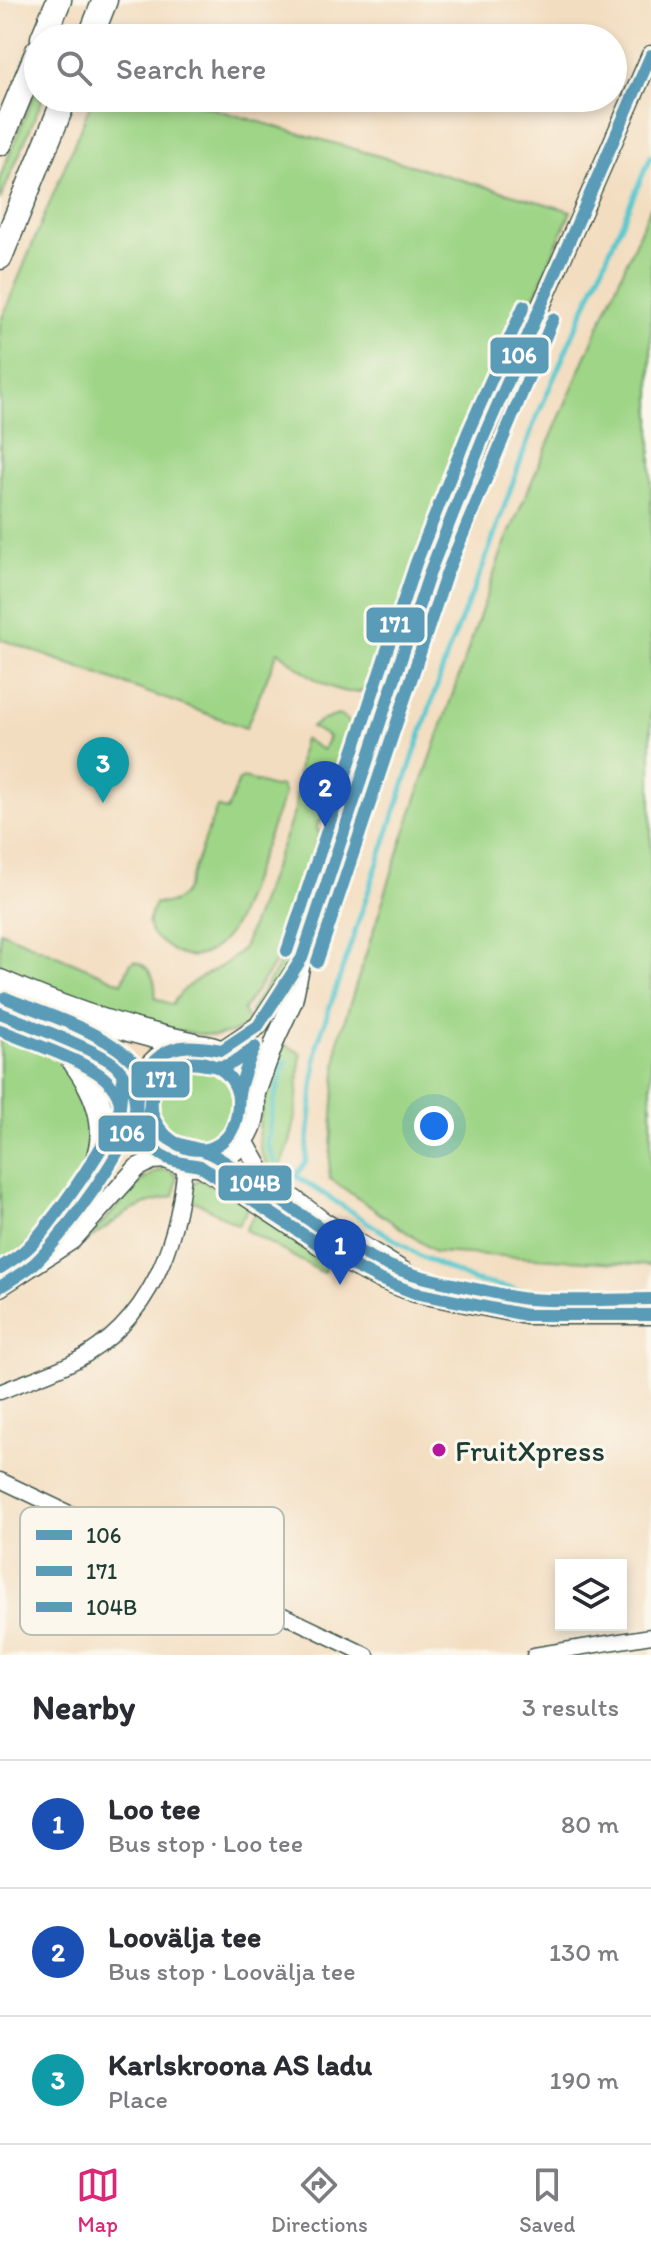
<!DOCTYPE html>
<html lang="en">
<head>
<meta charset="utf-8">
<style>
	body { margin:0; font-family:Itim,sans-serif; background:#f2f2f3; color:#2b2b33 }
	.controls { position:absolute; right:24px; bottom:24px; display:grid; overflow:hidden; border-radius:0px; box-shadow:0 4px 12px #0003 }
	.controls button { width:72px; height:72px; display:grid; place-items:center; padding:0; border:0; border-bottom:2px solid #e1e1e2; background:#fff; color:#2b2b33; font:40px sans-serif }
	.you { position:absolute; left:434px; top:1126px; width:28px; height:28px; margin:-20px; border:6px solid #fff; border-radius:50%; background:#1a73e8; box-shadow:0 0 0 12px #1a73e833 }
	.badge { display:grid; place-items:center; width:52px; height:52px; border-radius:50%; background:#db2777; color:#fff; font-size:26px; font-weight:700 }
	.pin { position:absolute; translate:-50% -66px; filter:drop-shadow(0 2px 4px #0008) }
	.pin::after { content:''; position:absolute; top:42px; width:28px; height:24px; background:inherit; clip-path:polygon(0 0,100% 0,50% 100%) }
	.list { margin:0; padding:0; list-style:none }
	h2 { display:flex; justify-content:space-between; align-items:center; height:104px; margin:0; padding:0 32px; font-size:34px }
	h2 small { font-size:26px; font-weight:400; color:#7c7c81 }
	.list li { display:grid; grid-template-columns:52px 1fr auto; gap:24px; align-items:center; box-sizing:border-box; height:128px; padding:0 32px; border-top:2px solid #e1e1e2 }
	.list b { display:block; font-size:30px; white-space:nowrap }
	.list p { margin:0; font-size:26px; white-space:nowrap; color:#7c7c81 }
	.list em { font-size:26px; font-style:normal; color:#7c7c81 }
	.icon { flex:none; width:44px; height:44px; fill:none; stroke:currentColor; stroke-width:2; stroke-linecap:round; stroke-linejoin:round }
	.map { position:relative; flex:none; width:651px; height:1655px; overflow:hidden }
	.search { position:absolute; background:#fff; box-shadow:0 4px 12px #0003; left:24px; right:24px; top:24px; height:88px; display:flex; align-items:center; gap:20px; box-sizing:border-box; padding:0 28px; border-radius:44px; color:#7c7c81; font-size:30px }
	.sheet { height:488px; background:#fff }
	nav { display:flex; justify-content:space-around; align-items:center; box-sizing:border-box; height:112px; border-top:2px solid #e1e1e2; background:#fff; font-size:22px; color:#7c7c81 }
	nav a { display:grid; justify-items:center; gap:4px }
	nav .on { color:#db2777 }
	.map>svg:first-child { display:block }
	.green { fill:#9fd587; stroke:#5f895e; stroke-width:2 }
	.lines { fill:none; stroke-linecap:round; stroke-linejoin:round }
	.stream { stroke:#59c7cd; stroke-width:5 }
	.minor-casing { stroke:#3f5549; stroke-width:17 }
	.tertiary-casing { stroke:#3f5549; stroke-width:21 }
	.trunk-casing { stroke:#3f5549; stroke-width:27 }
	.minor { stroke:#fff; stroke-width:14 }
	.tertiary { stroke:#fff; stroke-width:18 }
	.trunk { stroke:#fff; stroke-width:24 }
	.bus-1-casing { stroke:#fbf7ec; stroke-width:18 }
	.bus-2-casing { stroke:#fbf7ec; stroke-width:18 }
	.bus-3-casing { stroke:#fbf7ec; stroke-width:18 }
	.bus-1 { stroke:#5a9bb8; stroke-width:12 }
	.bus-2 { stroke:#5a9bb8; stroke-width:12 }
	.bus-3 { stroke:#5a9bb8; stroke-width:12 }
	.poi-dot { fill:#b5179e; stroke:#fbf7ec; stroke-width:3 }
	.labels { text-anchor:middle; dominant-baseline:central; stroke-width:6; stroke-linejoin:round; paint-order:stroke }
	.poi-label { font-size:30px; fill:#1f3d34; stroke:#fbf7ec; text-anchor:start }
	.key { fill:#fbf7ec; stroke:#b9bfb5; stroke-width:2 }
	.key-label { font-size:22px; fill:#1f3d34 }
	.line-badge { stroke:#fbf7ec; stroke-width:3 }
	.badge-label { font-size:22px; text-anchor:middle; font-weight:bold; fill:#fff }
</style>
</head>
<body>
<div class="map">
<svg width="651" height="1655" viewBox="0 0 651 1655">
	<rect width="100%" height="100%" fill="#fbf7ec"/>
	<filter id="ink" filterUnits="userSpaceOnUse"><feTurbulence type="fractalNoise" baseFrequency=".0125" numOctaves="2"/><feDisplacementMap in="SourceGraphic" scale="16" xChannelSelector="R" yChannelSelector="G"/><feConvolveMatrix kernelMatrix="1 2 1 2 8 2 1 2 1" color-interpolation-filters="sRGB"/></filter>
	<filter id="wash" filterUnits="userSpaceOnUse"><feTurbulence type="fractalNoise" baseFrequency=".006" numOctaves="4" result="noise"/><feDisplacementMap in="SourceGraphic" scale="32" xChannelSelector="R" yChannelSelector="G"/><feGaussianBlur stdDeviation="1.8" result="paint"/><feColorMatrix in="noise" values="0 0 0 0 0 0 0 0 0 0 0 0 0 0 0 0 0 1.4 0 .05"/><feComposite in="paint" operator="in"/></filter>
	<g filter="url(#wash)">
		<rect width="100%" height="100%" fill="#f3ddc0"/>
		<g class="green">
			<polygon points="38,85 38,98 43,98 0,200 0,177"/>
			<path d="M93,98H176L571,211L430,541L382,676C378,680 373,686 368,689C338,703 299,668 278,651L246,728L0,639V323Z"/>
			<polygon points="651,206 651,1265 435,1252 329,1178 338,1041 402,841 503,548"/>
			<path d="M338,715C372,727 346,774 338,796L332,795L323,821H319L316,829L320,831L279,957L243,1010L250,1023L231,1033L213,1036L160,1028L111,1015L0,972V931L122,983L130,964L135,961C151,966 157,982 155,998L172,1005C192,971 221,976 244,946L295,810L300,754L304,739L323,750L329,737L311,727L321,721Z"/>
			<path d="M244,778L273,787L281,786L284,795L236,921C222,948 195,970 166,946C160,941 151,936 149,927C147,919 152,911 155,903C171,904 176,904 186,889L217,807L227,811L239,780Z"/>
			<polygon points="321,850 289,961 277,986 254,1019 250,1011 285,956"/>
			<polygon points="0,1024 36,1039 51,1049 83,1085 94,1132 78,1189 68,1205 21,1251 0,1266"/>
			<path d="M281,1043L301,1053C295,1096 300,1138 275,1175C268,1166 262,1159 260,1148C254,1122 272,1068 281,1043Z"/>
			<circle cx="195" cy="1104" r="50"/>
			<path d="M160,1170H169L177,1177L174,1196L151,1202L128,1212L67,1255C83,1241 99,1228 113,1212C128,1195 139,1179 160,1170Z"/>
			<polygon points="199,1179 248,1205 248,1209 238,1225 189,1198 190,1188"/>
			<polygon points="256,1212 288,1233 327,1266 323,1273 245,1230"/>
		</g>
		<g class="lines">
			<g class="stream">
				<polyline points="276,1163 267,1145 274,1100 286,1061"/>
				<polyline points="531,1293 472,1280 420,1256 296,1176 306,1162 317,1045 451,644 481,572 533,426 651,156"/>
			</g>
		</g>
	</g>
	<g filter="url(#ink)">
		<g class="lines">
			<g class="minor-casing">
				<g id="minor">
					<path d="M0,1392C28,1380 60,1371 86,1355C153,1314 178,1240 185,1165"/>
					<polyline points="0,1480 367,1655"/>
					<polyline points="534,1655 651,1636"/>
				</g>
			</g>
			<g class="tertiary-casing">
				<g id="tertiary">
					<circle cx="195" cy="1105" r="61"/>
					<polyline points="222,1050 258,1026 295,970"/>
					<polyline points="255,1096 276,1038 293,1001 302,958 431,569 483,438 651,55"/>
					<polyline points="244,1141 264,1176 324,1222 437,1292"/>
					<polyline points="200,1166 342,1260 379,1279 415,1293 526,1315 651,1315"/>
					<path d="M46,1252C79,1209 110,1164 135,1115"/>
					<polyline points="0,1287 72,1240 137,1168 152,1160 167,1159"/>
				</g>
			</g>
			<g class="trunk-casing">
				<g id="trunk">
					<polyline points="43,38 59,0"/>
					<polyline points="90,38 105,0"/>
					<polyline points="0,143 38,51"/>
					<polyline points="0,257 65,98"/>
					<path d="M0,982C61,1009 125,1031 191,1044"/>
					<polyline points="0,1013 110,1060 120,1069 135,1096"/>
					<path d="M56,1037C80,1066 108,1102 102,1143C99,1161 92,1179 86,1197"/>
				</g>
			</g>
			<use href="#minor" class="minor"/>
			<use href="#tertiary" class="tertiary"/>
			<use href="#trunk" class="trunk"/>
			<g class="bus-1-casing">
				<g id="bus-1">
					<path d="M0,1013C24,1023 102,1051 116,1066C127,1078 137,1094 135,1110C132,1143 61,1239 35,1263C25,1272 12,1279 0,1287"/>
					<path d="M200,1166C190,1164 179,1163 169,1159C127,1141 127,1080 161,1055C179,1042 202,1047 222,1050L258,1026L302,958L431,569L483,438L651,55"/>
					<polyline points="200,1166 342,1260 379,1279 415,1293 526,1315 651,1315"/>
				</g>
			</g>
			<g class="bus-2-casing">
				<g id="bus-2">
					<polyline points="287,951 416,563 468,432 524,306"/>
					<polyline points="317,962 446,575 553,319"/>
					<path d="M0,1030C26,1041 96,1064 110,1084C115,1090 120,1098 120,1106C119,1133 46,1231 25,1250C18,1257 9,1262 0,1268"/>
					<path d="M255,1047C248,1062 242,1078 239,1094C237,1106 239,1119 232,1130C196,1186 114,1110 170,1069C187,1056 204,1068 223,1066C234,1065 246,1053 255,1047Z"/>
				</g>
			</g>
			<g class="bus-3-casing">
				<g id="bus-3">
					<path d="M6,998C48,1016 146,1042 150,1096C151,1111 145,1125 140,1139"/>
					<path d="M230,1134C269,1057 159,1035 152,1100C150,1111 155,1125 163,1134C175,1147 192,1145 207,1152C225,1160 242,1174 258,1185C300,1213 341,1245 387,1265C418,1278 449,1283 481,1290C497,1293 513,1298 529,1299C569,1302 611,1299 651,1299"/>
					<path d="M0,1268C9,1262 18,1256 26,1250C49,1230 107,1143 118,1114C122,1103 120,1089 124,1077"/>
				</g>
			</g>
			<use href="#bus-1" class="bus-1"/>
			<use href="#bus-2" class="bus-2"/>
			<use href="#bus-3" class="bus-3"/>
		</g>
	</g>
	<circle class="poi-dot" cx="439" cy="1450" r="8"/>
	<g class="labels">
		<g class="poi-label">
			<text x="455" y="1450">FruitXpress</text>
		</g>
	</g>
	<rect x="20" y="1507" width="264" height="128" rx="12" class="key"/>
	<rect x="36" y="1530" width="36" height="10" fill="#5a9bb8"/>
	<rect x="36" y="1566" width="36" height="10" fill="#5a9bb8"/>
	<rect x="36" y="1602" width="36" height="10" fill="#5a9bb8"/>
	<g class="key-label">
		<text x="86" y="1543">106</text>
		<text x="86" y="1579">171</text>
		<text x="86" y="1615">104B</text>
	</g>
	<g class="line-badge">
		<rect x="489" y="336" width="61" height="39" rx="8" fill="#5a9bb8"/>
		<rect x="365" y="606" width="61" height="38" rx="8" fill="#5a9bb8"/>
		<rect x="130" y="1060" width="61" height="39" rx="8" fill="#5a9bb8"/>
		<rect x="97" y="1114" width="60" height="39" rx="8" fill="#5a9bb8"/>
		<rect x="217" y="1164" width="76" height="38" rx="8" fill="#5a9bb8"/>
	</g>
	<g class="badge-label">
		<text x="519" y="363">106</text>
		<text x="395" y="632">171</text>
		<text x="161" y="1087">171</text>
		<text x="127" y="1141">106</text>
		<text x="255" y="1191">104B</text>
	</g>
</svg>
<div class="controls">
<button><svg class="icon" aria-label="layers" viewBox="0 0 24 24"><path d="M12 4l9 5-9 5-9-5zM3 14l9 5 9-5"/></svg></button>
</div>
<div class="you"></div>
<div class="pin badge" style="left:340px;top:1285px;background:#1a4fb4">1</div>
<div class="pin badge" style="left:325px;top:827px;background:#1a4fb4">2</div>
<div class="pin badge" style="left:103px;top:803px;background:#0f9aa8">3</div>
<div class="search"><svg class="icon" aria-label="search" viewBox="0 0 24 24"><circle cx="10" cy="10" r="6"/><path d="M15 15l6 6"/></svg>Search here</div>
</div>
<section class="sheet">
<h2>Nearby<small>3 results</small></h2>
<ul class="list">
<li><span class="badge" style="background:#1a4fb4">1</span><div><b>Loo tee</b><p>Bus stop · Loo tee</p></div><em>80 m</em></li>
<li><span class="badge" style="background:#1a4fb4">2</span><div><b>Loovälja tee</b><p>Bus stop · Loovälja tee</p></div><em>130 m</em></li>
<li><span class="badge" style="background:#0f9aa8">3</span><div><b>Karlskroona AS ladu</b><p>Place</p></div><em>190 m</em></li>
</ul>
</section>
<nav>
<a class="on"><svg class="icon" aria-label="map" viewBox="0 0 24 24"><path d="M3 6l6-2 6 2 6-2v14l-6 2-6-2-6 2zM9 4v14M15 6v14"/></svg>Map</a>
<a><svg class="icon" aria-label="directions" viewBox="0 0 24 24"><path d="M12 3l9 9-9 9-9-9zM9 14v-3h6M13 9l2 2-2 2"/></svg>Directions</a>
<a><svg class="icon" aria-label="saved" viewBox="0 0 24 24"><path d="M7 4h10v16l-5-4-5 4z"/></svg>Saved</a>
</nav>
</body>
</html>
